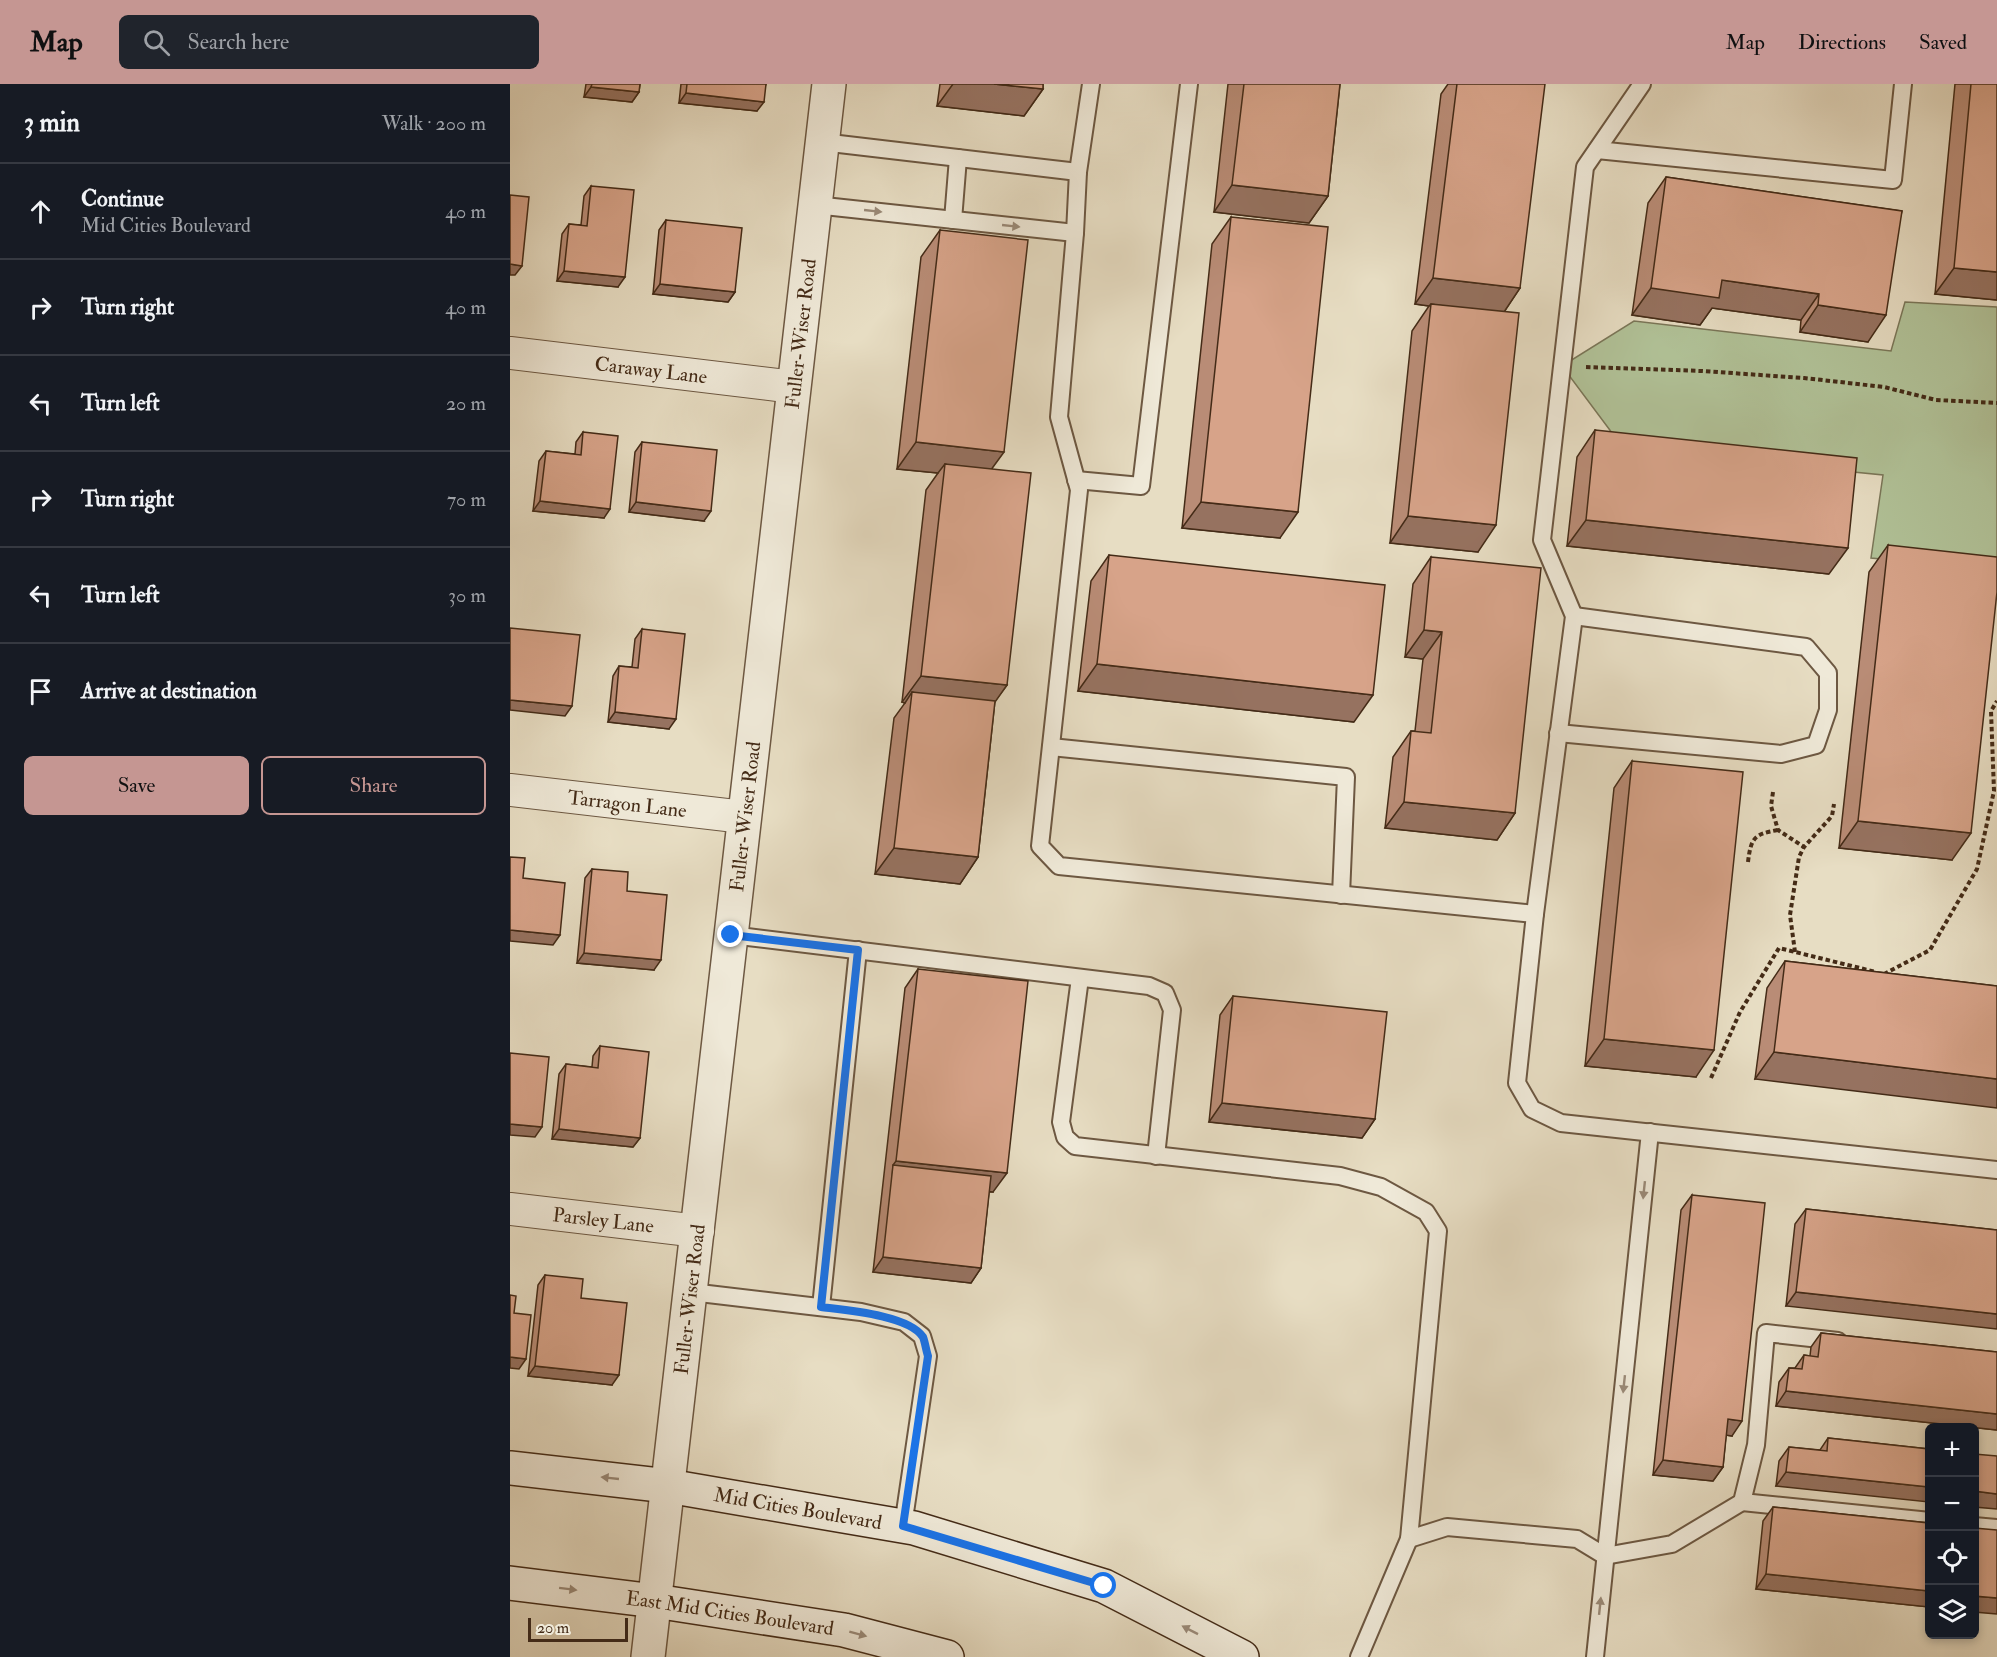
<!DOCTYPE html>
<html lang="en">
<head>
<meta charset="utf-8">
<style>
	body { margin:0; font-family:"IM FELL Double Pica",serif; background:#20242c; color:#f1f3f6 }
	.controls { position:absolute; right:18px; bottom:18px; display:grid; overflow:hidden; border-radius:9px; box-shadow:0 3px 9px #0003 }
	.controls button { width:54px; height:54px; display:grid; place-items:center; padding:0; border:0; border-bottom:2px solid #363941; background:#171b24; color:#f1f3f6; font:30px sans-serif }
	.scale { position:absolute; left:18px; bottom:15px; width:100px; box-sizing:border-box; padding-left:6px; border:3px solid #442b17; border-top:0; font-size:16px; line-height:21px; white-space:nowrap; color:#442b17; -webkit-text-stroke:4px #efe9d8; paint-order:stroke }
	.stop { position:absolute; width:18px; height:18px; margin:-14px; border:4px solid #1a73e8; border-radius:50%; background:#fff }
	.stop.end { background:#1a73e8; border-color:#fff; box-shadow:0 2px 6px #0008 }
	.list { margin:0; padding:0; list-style:none }
	h2 { display:flex; justify-content:space-between; align-items:center; height:78px; margin:0; padding:0 24px; font-size:26px }
	h2 small { font-size:20px; font-weight:400; color:#9ea1a6 }
	.list li { display:grid; grid-template-columns:39px 1fr auto; gap:18px; align-items:center; box-sizing:border-box; height:96px; padding:0 24px; border-top:2px solid #363941 }
	.list b { display:block; font-size:22px; white-space:nowrap }
	.list p { margin:0; font-size:20px; white-space:nowrap; color:#9ea1a6 }
	.list em { font-size:20px; font-style:normal; color:#9ea1a6 }
	.actions { display:flex; gap:12px; padding:18px 24px }
	.actions a { flex:1; padding:14px 0; border:2px solid #c59692; border-radius:9px; text-align:center; font-size:21px; color:#c59692 }
	.actions .main { background:#c59692; color:#111 }
	.icon { flex:none; width:33px; height:33px; fill:none; stroke:currentColor; stroke-width:2; stroke-linecap:round; stroke-linejoin:round }
	.map { position:relative; flex:none; width:1487px; height:1573px; overflow:hidden }
	header { display:flex; align-items:center; gap:36px; box-sizing:border-box; height:84px; padding:0 30px; background:#c59692; color:#111 }
	header strong { font-size:28px }
	nav { display:flex; gap:33px; margin-inline-start:auto; font-size:21px }
	.search { width:420px; height:54px; background:#20242c; display:flex; align-items:center; gap:15px; box-sizing:border-box; padding:0 21px; border-radius:9px; color:#9ea1a6; font-size:22px }
	main { display:flex }
	aside { flex:1; background:#171b24 }
	.map>svg:first-child { display:block }
	.green { fill:#b1c298; stroke:#7a7658; stroke-width:1.5 }
	.lines { fill:none; stroke-linecap:round; stroke-linejoin:round }
	.service-casing { stroke:#6d5842; stroke-width:20 }
	.minor-casing { stroke:#6d5842; stroke-width:34 }
	.tertiary-casing { stroke:#6d5842; stroke-width:36 }
	.secondary-casing { stroke:#442b17; stroke-width:36 }
	.path { stroke:#442b17; stroke-width:4; stroke-dasharray:4.5 3; stroke-linecap:butt }
	.service { stroke:#efe9d8; stroke-width:16 }
	.minor { stroke:#efe9d8; stroke-width:32 }
	.tertiary { stroke:#efe9d8; stroke-width:33 }
	.secondary { stroke:#efe9d8; stroke-width:33 }
	.wall { fill:#b98c76; stroke:#442b17; stroke-width:1.5 }
	.shaded-wall { fill:#967260; stroke:#442b17; stroke-width:1.5 }
	.building { fill:#d7a389; stroke:#442b17; stroke-width:1.5 }
	.oneway { fill:#9a8a78 }
	.route { stroke:#1a73e8; stroke-width:8 }
	.labels { text-anchor:middle; dominant-baseline:central; stroke-width:5; stroke-linejoin:round; paint-order:stroke }
	.street-label { font-size:20px; fill:#442b17; stroke:#efe9d8 }
</style>
</head>
<body>
<header>
<strong>Map</strong>
<div class="search"><svg class="icon" aria-label="search" viewBox="0 0 24 24"><circle cx="10" cy="10" r="6"/><path d="M15 15l6 6"/></svg>Search here</div>
<nav><a>Map</a><a>Directions</a><a>Saved</a></nav>
</header>
<main>
<aside>
<h2>3 min<small>Walk · 200 m</small></h2>
<ul class="list">
<li><svg class="icon" aria-label="ahead" viewBox="0 0 24 24"><path d="M12 20V5M6 11l6-6 6 6"/></svg><div><b>Continue</b><p>Mid Cities Boulevard</p></div><em>40 m</em></li>
<li><svg class="icon" aria-label="right" viewBox="0 0 24 24"><path d="M7 20v-9h11M14 6l5 5-5 5"/></svg><div><b>Turn right</b></div><em>40 m</em></li>
<li><svg class="icon" aria-label="left" viewBox="0 0 24 24"><path d="M17 20v-9H6M10 6l-5 5 5 5"/></svg><div><b>Turn left</b></div><em>20 m</em></li>
<li><svg class="icon" aria-label="right" viewBox="0 0 24 24"><path d="M7 20v-9h11M14 6l5 5-5 5"/></svg><div><b>Turn right</b></div><em>70 m</em></li>
<li><svg class="icon" aria-label="left" viewBox="0 0 24 24"><path d="M17 20v-9H6M10 6l-5 5 5 5"/></svg><div><b>Turn left</b></div><em>30 m</em></li>
<li><svg class="icon" aria-label="arrive" viewBox="0 0 24 24"><path d="M6 21V4h12l-3 4 3 4H6"/></svg><div><b>Arrive at destination</b></div></li>
</ul>
<div class="actions"><a class="main">Save</a><a>Share</a></div>
</aside>
<div class="map">
<svg width="1487" height="1573" viewBox="0 0 1487 1573">
	<rect width="100%" height="100%" fill="#e7ddc3"/>
	<filter id="stains"><feTurbulence type="fractalNoise" baseFrequency=".00333" numOctaves="4"/><feColorMatrix values="0 0 0 0 .2 0 0 0 0 .09 0 0 0 0 .02 0 0 0 .5 -.17"/></filter>
	<radialGradient id="worn" r=".72"><stop offset=".6" stop-color="#630" stop-opacity="0"/><stop offset="1" stop-color="#630" stop-opacity=".3"/></radialGradient>
	<polygon class="green" points="1395,218 1487,223 1487,486 1361,474 1373,391 1114,365 1052,282 1124,237 1381,267"/>
	<g class="lines">
		<g class="service-casing">
			<g id="service">
				<polyline points="581,0 568,88 565,149 549,333 569,406 530,762 549,782 1025,830"/>
				<polyline points="1132,0 1075,83 1032,456 1064,532 1025,830 1007,999 1022,1025 1051,1039 1487,1086"/>
				<polyline points="312,58 568,88"/>
				<polyline points="1087,66 1383,96 1393,0"/>
				<polyline points="305,121 565,149"/>
				<polyline points="443,136 448,74"/>
				<polyline points="566,396 631,402 679,0"/>
				<polyline points="1048,649 1271,670 1306,661 1318,626 1318,589 1296,563 1064,532"/>
				<polyline points="541,663 836,693 831,811"/>
				<polyline points="221,851 639,902 655,909 662,926 646,1072"/>
				<polyline points="570,894 551,1038 555,1053 565,1062 830,1092 871,1103 916,1128 928,1147 899,1455 849,1573"/>
				<polyline points="181,1208 351,1228 394,1238 412,1252 418,1272 393,1442"/>
				<polyline points="311,1223 348,866"/>
				<polyline points="1232,1418 1420,1437"/>
				<polyline points="1464,1442 1487,1444"/>
				<polyline points="899,1455 937,1443 1067,1455 1095,1472 1162,1460 1232,1418 1246,1361 1256,1249 1328,1257"/>
				<polyline points="1085,1573 1140,1048"/>
			</g>
		</g>
		<g class="minor-casing">
			<g id="minor">
				<path id="s1" d="M0,269L284,303"/>
				<path id="s2" d="M0,706L234,733"/>
				<path id="s3" d="M0,1125L188,1147"/>
			</g>
		</g>
		<g class="tertiary-casing">
			<g id="tertiary">
				<path id="s4" d="M138,1573L319,0"/>
			</g>
		</g>
		<g class="secondary-casing">
			<g id="secondary">
				<path id="s5" d="M0,1384L158,1402L404,1444L594,1502L732,1573"/>
				<path id="s6" d="M0,1499L145,1517L334,1546L437,1573"/>
			</g>
		</g>
		<g class="path">
			<polyline points="1076,283 1192,287 1294,294 1374,303 1426,316 1487,319"/>
			<polyline points="1263,708 1261,722 1268,746 1294,763"/>
			<path d="M1238,778C1241,754 1244,750 1268,746"/>
			<polyline points="1285,868 1280,831 1289,773 1294,763 1322,732 1324,720"/>
			<polyline points="1374,890 1420,866 1467,785 1484,707 1481,627 1487,617"/>
			<polyline points="1201,994 1230,928 1269,864 1366,888"/>
		</g>
		<use href="#service" class="service"/>
		<use href="#minor" class="minor"/>
		<use href="#tertiary" class="tertiary"/>
		<use href="#secondary" class="secondary"/>
	</g>
	<g class="wall">
		<polygon points="76,0 130,0 129,8 122,18 74,13"/>
		<polygon points="171,0 256,0 247,27 169,19"/>
		<polygon points="430,0 533,0 533,5 514,32 427,22"/>
		<polygon points="718,0 830,0 818,112 799,139 704,128"/>
		<polygon points="938,0 947,0 1010,204 994,228 968,468 880,459 902,247 919,222 905,220 931,10"/>
		<polygon points="1445,0 1487,0 1487,216 1425,210"/>
		<polygon points="1156,93 1392,127 1358,258 1290,248 1291,236 1202,224 1190,241 1122,231 1138,119"/>
		<polygon points="81,102 108,203 47,197 52,150 59,140 71,141 74,112"/>
		<polygon points="721,133 770,454 672,444 702,160"/>
		<polygon points="156,136 225,208 218,218 143,210 149,146"/>
		<polygon points="430,146 482,385 497,601 485,617 468,773 450,800 365,790 384,634 395,619 392,618 416,406 428,389 387,385 411,173"/>
		<polygon points="1085,346 1319,490 1057,462 1067,373"/>
		<polygon points="73,348 94,434 23,427 29,377 36,367 65,370 66,358"/>
		<polygon points="132,358 194,437 119,428 125,368"/>
		<polygon points="1378,461 1442,776 1329,764 1359,488"/>
		<polygon points="599,471 844,638 568,607 581,497"/>
		<polygon points="921,473 1005,729 987,756 875,744 883,673 901,647 905,647 913,575 895,573 903,500"/>
		<polygon points="132,545 159,645 98,638 103,592 109,582 122,583 125,555"/>
		<polygon points="1122,677 1186,993 1075,982 1104,704"/>
		<polygon points="82,785 117,807 144,886 67,879 75,794"/>
		<polygon points="1275,877 1487,902 1245,995 1257,904"/>
		<polygon points="408,885 483,1108 479,1108 471,1184 461,1199 363,1188 395,904"/>
		<polygon points="723,912 865,1035 852,1054 699,1038 710,931"/>
		<polygon points="90,962 130,1054 123,1063 42,1055 49,990 56,980 82,983 83,972"/>
		<polygon points="1182,1111 1222,1352 1216,1351 1213,1383 1203,1397 1143,1391 1171,1126"/>
		<polygon points="1296,1125 1487,1146 1276,1222 1285,1140"/>
		<polygon points="35,1191 71,1214 102,1301 18,1292 28,1201"/>
		<polygon points="1311,1249 1487,1268 1487,1346 1266,1322 1269,1298 1279,1284 1285,1284 1294,1271 1300,1272 1301,1263"/>
		<polygon points="1318,1354 1419,1365 1266,1402 1269,1377 1279,1363 1310,1366"/>
		<polygon points="1263,1423 1419,1439 1419,1523 1246,1505 1253,1437"/>
	</g>
	<g class="shaded-wall">
		<polygon points="443,0 484,0 533,5 514,32 427,22"/>
		<polygon points="81,3 129,8 122,18 74,13"/>
		<polygon points="176,9 254,18 247,27 169,19"/>
		<polygon points="722,101 818,112 799,139 704,128"/>
		<polygon points="0,180 12,182 5,191 0,191"/>
		<polygon points="1444,184 1487,188 1487,216 1425,210"/>
		<polygon points="54,187 115,193 108,203 47,197"/>
		<polygon points="923,194 1010,204 992,231 921,220 919,222 905,220"/>
		<polygon points="1212,196 1309,210 1291,236 1202,224 1190,241 1122,231 1141,204"/>
		<polygon points="150,200 225,208 218,218 143,210"/>
		<polygon points="1308,221 1376,231 1358,258 1290,248"/>
		<polygon points="406,358 494,368 475,394 435,380 428,389 387,385"/>
		<polygon points="30,417 100,425 94,434 23,427"/>
		<polygon points="126,418 201,427 194,437 119,428"/>
		<polygon points="691,418 788,428 770,454 672,444"/>
		<polygon points="898,432 986,441 968,468 880,459"/>
		<polygon points="1076,436 1338,464 1319,490 1057,462"/>
		<polygon points="914,546 932,548 913,575 895,573"/>
		<polygon points="587,580 863,611 844,638 568,607"/>
		<polygon points="411,592 497,601 478,628 402,608 395,619 392,618"/>
		<polygon points="0,616 62,622 55,632 0,626"/>
		<polygon points="105,628 166,635 159,645 98,638"/>
		<polygon points="894,718 1005,729 987,756 875,744"/>
		<polygon points="1348,737 1461,749 1442,776 1329,764"/>
		<polygon points="384,764 468,773 450,800 365,790"/>
		<polygon points="0,846 50,851 43,861 0,857"/>
		<polygon points="74,869 151,876 144,886 67,879"/>
		<polygon points="1094,955 1204,966 1186,993 1075,982"/>
		<polygon points="1264,968 1487,995 1487,1024 1245,995"/>
		<polygon points="712,1019 865,1035 852,1054 699,1038"/>
		<polygon points="0,1040 32,1043 25,1053 0,1051"/>
		<polygon points="49,1045 130,1054 123,1063 42,1055"/>
		<polygon points="386,1077 497,1089 483,1108 382,1097 383,1081"/>
		<polygon points="373,1173 471,1184 461,1199 363,1188"/>
		<polygon points="1286,1208 1487,1230 1487,1245 1276,1222"/>
		<polygon points="0,1273 16,1275 9,1285 0,1284"/>
		<polygon points="25,1282 109,1291 102,1301 18,1292"/>
		<polygon points="1276,1307 1487,1330 1487,1346 1266,1322"/>
		<polygon points="1218,1335 1232,1337 1222,1352 1208,1350"/>
		<polygon points="1153,1376 1213,1383 1203,1397 1143,1391"/>
		<polygon points="1276,1388 1419,1403 1419,1418 1266,1402"/>
		<polygon points="1464,1407 1487,1410 1487,1425 1464,1423"/>
		<polygon points="1256,1490 1419,1507 1419,1523 1246,1505"/>
		<polygon points="1464,1512 1487,1514 1487,1530 1464,1528"/>
	</g>
	<g class="building">
		<polygon points="82,0 130,0 129,8 81,3"/>
		<polygon points="177,0 256,0 254,18 176,9"/>
		<polygon points="484,0 533,0 533,5"/>
		<polygon points="734,0 830,0 818,112 722,101"/>
		<polygon points="947,0 1035,0 1010,204 923,194"/>
		<polygon points="1461,0 1487,0 1487,188 1444,184"/>
		<polygon points="1156,93 1392,127 1376,231 1308,221 1309,210 1212,196 1209,214 1141,204"/>
		<polygon points="81,102 124,106 115,193 54,187 59,140 77,142"/>
		<polygon points="0,111 19,113 12,182 0,180"/>
		<polygon points="721,133 818,143 788,428 691,418"/>
		<polygon points="156,136 232,144 225,208 150,200"/>
		<polygon points="430,146 518,156 494,368 406,358"/>
		<polygon points="921,220 1009,229 986,441 898,432"/>
		<polygon points="1085,346 1347,374 1338,464 1076,436"/>
		<polygon points="73,348 108,352 100,425 30,417 36,367 71,371"/>
		<polygon points="132,358 207,366 201,427 126,418"/>
		<polygon points="435,380 521,389 497,601 411,592"/>
		<polygon points="1378,461 1487,473 1487,508 1461,749 1348,737"/>
		<polygon points="599,471 875,501 863,611 587,580"/>
		<polygon points="921,473 1031,484 1005,729 894,718 901,647 921,649 932,548 914,546"/>
		<polygon points="0,544 70,551 62,622 0,616"/>
		<polygon points="132,545 175,550 166,635 105,628 109,582 128,584"/>
		<polygon points="402,608 485,617 468,773 384,764"/>
		<polygon points="1122,677 1233,688 1204,966 1094,955"/>
		<polygon points="0,773 15,774 13,794 55,799 50,851 0,846"/>
		<polygon points="82,785 118,788 117,807 157,811 151,876 74,869"/>
		<polygon points="1275,877 1487,902 1487,995 1264,968"/>
		<polygon points="408,885 518,897 497,1089 386,1077"/>
		<polygon points="723,912 877,928 865,1035 712,1019"/>
		<polygon points="90,962 139,968 130,1054 49,1045 56,980 88,984"/>
		<polygon points="0,969 39,973 32,1043 0,1040"/>
		<polygon points="383,1081 481,1092 471,1184 373,1173"/>
		<polygon points="1182,1111 1255,1119 1232,1337 1218,1335 1213,1383 1153,1376"/>
		<polygon points="1296,1125 1487,1146 1487,1230 1286,1208"/>
		<polygon points="35,1191 73,1195 71,1214 117,1219 109,1291 25,1282"/>
		<polygon points="0,1211 6,1212 4,1229 21,1231 16,1275 0,1273"/>
		<polygon points="1311,1249 1487,1268 1487,1330 1276,1307 1279,1284 1292,1285 1294,1271 1308,1273"/>
		<polygon points="1318,1354 1419,1365 1419,1403 1276,1388 1279,1363 1317,1367"/>
		<polygon points="1464,1370 1487,1372 1487,1410 1464,1407"/>
		<polygon points="1263,1423 1419,1439 1419,1507 1256,1490"/>
		<polygon points="1464,1444 1487,1446 1487,1514 1464,1512"/>
	</g>
	<defs><path id="oneway-solid" d="M-6-.8H1V-3.2L6.5 0L1 3.2V.8H-6Z" transform="scale(1.5)"/></defs>
	<g class="oneway">
		<use href="#oneway-solid" transform="translate(363 127) rotate(6)"/>
		<use href="#oneway-solid" transform="translate(501 142) rotate(6)"/>
		<use href="#oneway-solid" transform="translate(1134 1106) rotate(96)"/>
		<use href="#oneway-solid" transform="translate(1114 1300) rotate(96)"/>
		<use href="#oneway-solid" transform="translate(100 1394) rotate(-174)"/>
		<use href="#oneway-solid" transform="translate(58 1505) rotate(7)"/>
		<use href="#oneway-solid" transform="translate(1090 1522) rotate(-84)"/>
		<use href="#oneway-solid" transform="translate(680 1546) rotate(-153)"/>
		<use href="#oneway-solid" transform="translate(348 1550) rotate(15)"/>
	</g>
	<g class="lines">
		<path class="route" d="M221,851L348,866L311,1223C335,1226 399,1231 413,1253C415,1258 416,1266 418,1272L393,1442L594,1502"/>
	</g>
	<g class="labels">
		<g class="street-label">
			<text stroke="none"><textPath href="#s4" startOffset="1332">Fuller-Wiser Road</textPath></text>
			<text stroke="none"><textPath href="#s1" startOffset="142">Caraway Lane</textPath></text>
			<text stroke="none"><textPath href="#s2" startOffset="118">Tarragon Lane</textPath></text>
			<text stroke="none"><textPath href="#s4" startOffset="846">Fuller-Wiser Road</textPath></text>
			<text stroke="none"><textPath href="#s3" startOffset="94">Parsley Lane</textPath></text>
			<text stroke="none"><textPath href="#s4" startOffset="360">Fuller-Wiser Road</textPath></text>
			<text stroke="none"><textPath href="#s5" startOffset="291">Mid Cities Boulevard</textPath></text>
			<text stroke="none"><textPath href="#s6" startOffset="222">East Mid Cities Boulevard</textPath></text>
		</g>
	</g>
	<rect width="100%" height="100%" filter="url(#stains)"/>
	<rect width="100%" height="100%" fill="url(#worn)"/>
</svg>
<div class="controls">
<button>+</button>
<button>−</button>
<button><svg class="icon" aria-label="locate" viewBox="0 0 24 24"><circle cx="12" cy="12" r="6"/><path d="M12 2v4M12 18v4M2 12h4M18 12h4"/></svg></button>
<button><svg class="icon" aria-label="layers" viewBox="0 0 24 24"><path d="M12 4l9 5-9 5-9-5zM3 14l9 5 9-5"/></svg></button>
</div>
<div class="scale">20 m</div>
<div class="stop" style="left:594px;top:1502px"></div>
<div class="stop end" style="left:221px;top:851px"></div>
</div>
</main>
</body>
</html>
